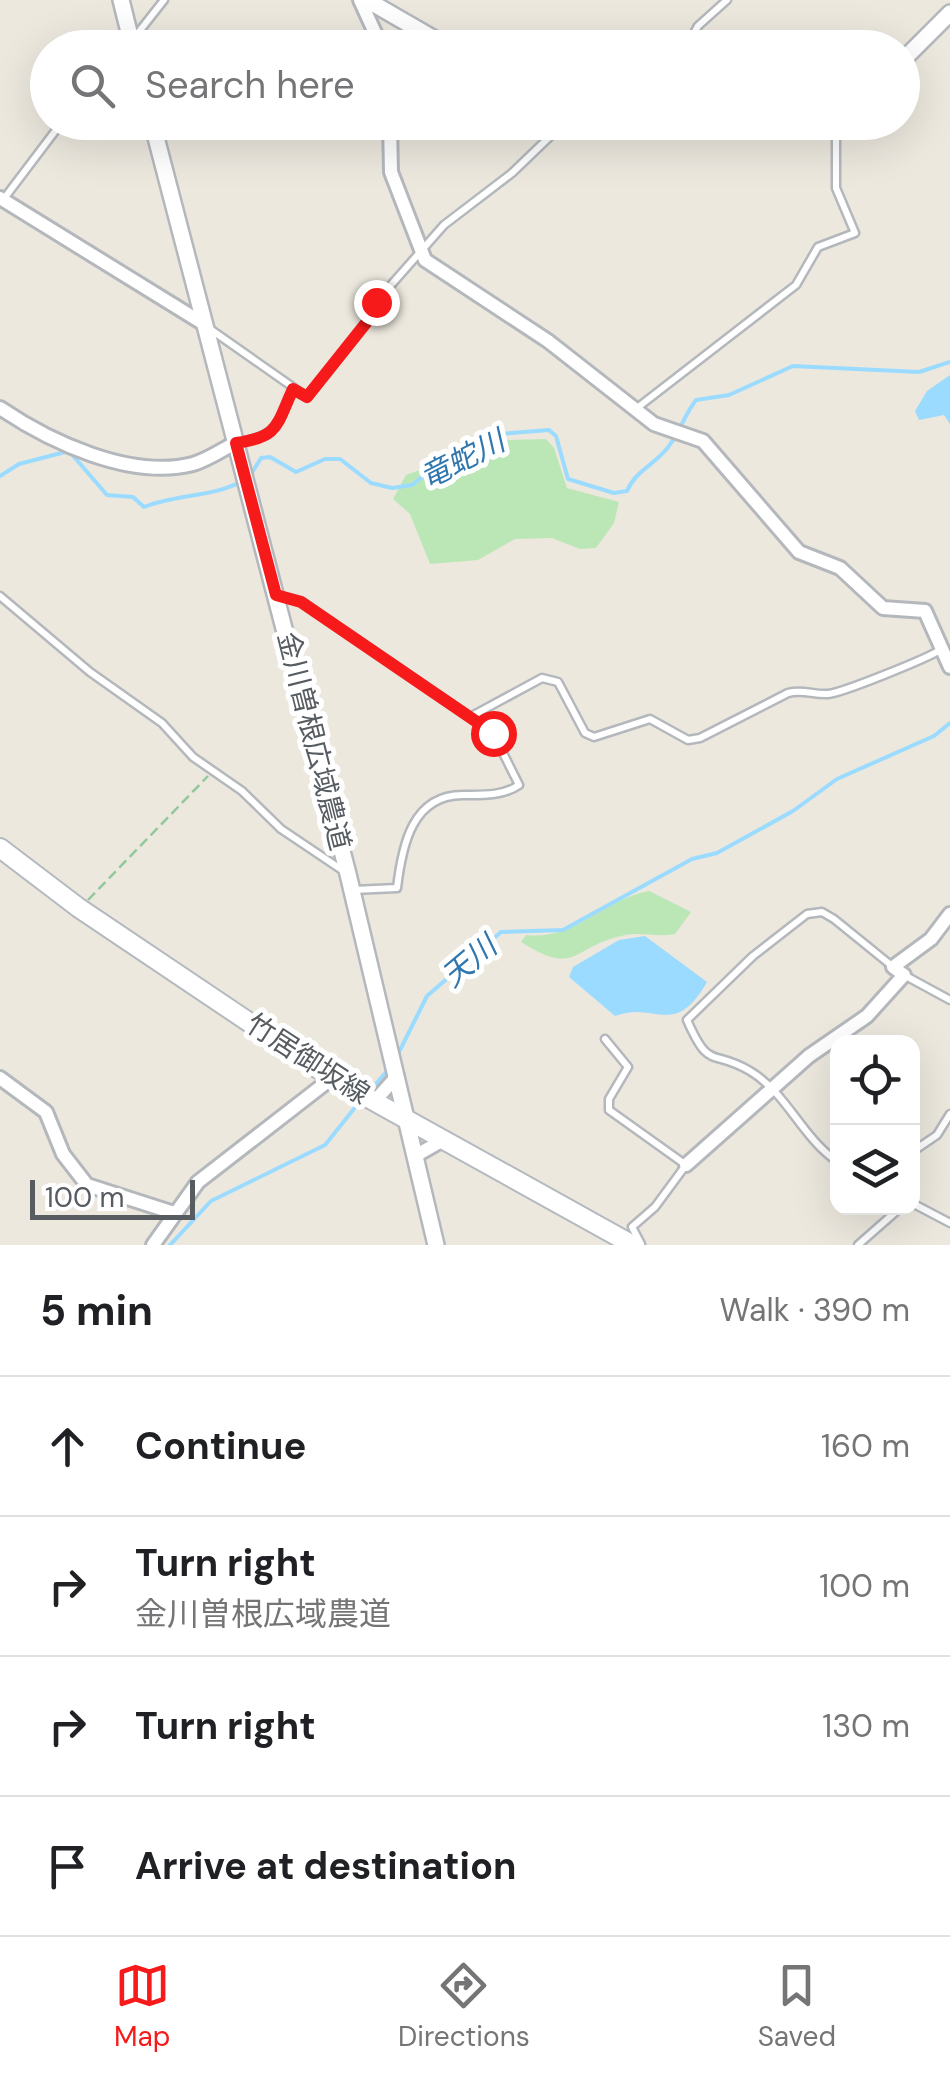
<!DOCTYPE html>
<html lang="en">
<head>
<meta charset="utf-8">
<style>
	body { margin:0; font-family:"DM Sans","Noto Sans JP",sans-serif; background:#f2f2f2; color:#202124 }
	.controls { position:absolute; right:30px; bottom:30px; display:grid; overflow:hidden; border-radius:20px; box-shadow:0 10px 40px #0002 }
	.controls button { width:90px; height:90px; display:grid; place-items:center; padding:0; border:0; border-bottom:2px solid #e0e0e0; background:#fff; color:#202124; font:50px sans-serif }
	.scale { position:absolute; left:30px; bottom:25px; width:165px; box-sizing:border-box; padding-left:10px; border:5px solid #575c61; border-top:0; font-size:28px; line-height:35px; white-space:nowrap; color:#575c61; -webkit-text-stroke:8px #fff; paint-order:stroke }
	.stop { position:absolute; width:30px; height:30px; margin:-22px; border:8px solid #f61a1a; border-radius:50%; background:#fff }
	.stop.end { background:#f61a1a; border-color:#fff; box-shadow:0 2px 10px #0008 }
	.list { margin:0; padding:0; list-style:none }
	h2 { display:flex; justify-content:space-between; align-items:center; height:130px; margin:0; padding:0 40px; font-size:42px }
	h2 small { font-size:32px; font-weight:400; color:#757577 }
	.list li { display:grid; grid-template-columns:65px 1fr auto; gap:30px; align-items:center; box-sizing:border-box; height:140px; padding:0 40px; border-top:2px solid #e0e0e0 }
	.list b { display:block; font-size:38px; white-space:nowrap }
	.list p { margin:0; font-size:32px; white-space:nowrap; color:#757577 }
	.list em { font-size:32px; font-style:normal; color:#757577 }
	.icon { flex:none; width:55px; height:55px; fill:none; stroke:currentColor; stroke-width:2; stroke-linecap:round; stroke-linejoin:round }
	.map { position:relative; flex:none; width:950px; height:1245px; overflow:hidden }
	.search { position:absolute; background:#fff; box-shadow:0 10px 40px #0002; left:30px; right:30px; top:30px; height:110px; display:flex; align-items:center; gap:25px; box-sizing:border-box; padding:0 35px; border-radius:55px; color:#757577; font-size:38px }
	.sheet { height:690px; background:#fff }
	nav { display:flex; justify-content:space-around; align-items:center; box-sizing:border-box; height:140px; border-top:2px solid #e0e0e0; background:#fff; font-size:28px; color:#757577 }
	nav a { display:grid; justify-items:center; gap:5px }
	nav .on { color:#f61a1a }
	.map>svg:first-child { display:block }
	.green { fill:#bbe7b7 }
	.water { fill:#9bdbff }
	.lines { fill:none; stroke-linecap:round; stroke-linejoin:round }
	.stream { stroke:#9bdbff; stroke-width:4 }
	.service-casing { stroke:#b4b8bd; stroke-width:11 }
	.minor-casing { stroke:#b4b8bd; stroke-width:18 }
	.tertiary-casing { stroke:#b4b8bd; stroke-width:20 }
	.secondary-casing { stroke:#b4b9bf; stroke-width:22 }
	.path { stroke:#91c89c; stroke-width:2.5; stroke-dasharray:10 5; stroke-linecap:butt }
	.service { stroke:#fff; stroke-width:6 }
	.minor { stroke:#fff; stroke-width:12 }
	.tertiary { stroke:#fff; stroke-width:15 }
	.secondary { stroke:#fff; stroke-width:18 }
	.route { stroke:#f61a1a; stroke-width:12 }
	.labels { text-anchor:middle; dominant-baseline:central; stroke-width:10; stroke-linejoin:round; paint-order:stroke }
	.street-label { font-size:28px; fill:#575c61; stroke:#fff }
	.water-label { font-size:30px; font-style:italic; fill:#3077af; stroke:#fff }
</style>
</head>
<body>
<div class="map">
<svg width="950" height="1245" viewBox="0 0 950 1245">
	<rect width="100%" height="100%" fill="#ece8de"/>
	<g class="green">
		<polygon points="546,439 554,448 567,488 619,502 614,523 596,548 580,549 552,538 515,539 478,560 430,564 410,514 393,499 406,475 503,440"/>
		<path d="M649,891L691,912L675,934C656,938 641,931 621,936C570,948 577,977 521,942L526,935C574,941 604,899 649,891Z"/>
	</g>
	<g class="water">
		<polygon points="950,375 950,424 944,415 919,420 915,411 927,391"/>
		<path d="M645,936L707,982C674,1040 655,1000 615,1016L569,977L573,967L619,940Z"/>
	</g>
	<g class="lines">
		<g class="stream">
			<path d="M0,476L19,464L69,451L107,495L133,497L144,507C175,494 215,497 242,481"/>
			<path d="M250,476L261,458L270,457L296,472L325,459H340L371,483L392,488L412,485L435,467L465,462L500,434L549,430L556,436L568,479L614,493L627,491C637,468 658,464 671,443C681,429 685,414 696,400L729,395L793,366L919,372L950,362"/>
			<polyline points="398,1054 427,996 501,932 563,930 692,859 717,853 793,811 837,779 934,736 950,723"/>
			<polyline points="368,1093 388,1070"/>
			<polyline points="170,1245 211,1201 325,1145 361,1100"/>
		</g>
		<g class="service-casing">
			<g id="service">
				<polyline points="134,38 164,0"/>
				<polyline points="686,48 698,26 727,0"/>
				<polyline points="3,200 62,122"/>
				<polyline points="210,329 307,397 366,323 376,302 444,225 512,173 565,122"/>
				<polyline points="637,408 796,285 818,247 855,233 836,188 836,122"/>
				<path d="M235,443C278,436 276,427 293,389"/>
				<path d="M277,595L301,601L470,717L542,678L558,682L585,733L594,737L650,719L688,740L700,738L788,693C803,689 813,695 828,694C842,693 928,658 940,650"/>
				<polyline points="0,596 90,672 162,723 193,757 242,791 281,829 345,872"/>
				<path d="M353,890L397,888C402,846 412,794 464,795C483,795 503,796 519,785L493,733L470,717"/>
				<polyline points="904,975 950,1000"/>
				<polyline points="605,1039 628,1067 609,1099 609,1110 686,1165 655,1207 632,1227 641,1244"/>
				<polyline points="912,1152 937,1135 950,1114"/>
				<path d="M838,1162C802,1138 787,1093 750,1071C711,1048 710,1072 687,1020L753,956L807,914L822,912L834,919L892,966"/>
				<polyline points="912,1203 950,1223"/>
				<polyline points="858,1245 900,1208"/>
			</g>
		</g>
		<g class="minor-casing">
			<g id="minor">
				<polyline points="360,0 382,48"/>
				<polyline points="390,122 391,172 425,260 548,341 654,424 703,441 799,552 840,568 883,608 925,611 950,667"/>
				<polyline points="0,198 204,324"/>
				<path d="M0,408C50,442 131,480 193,464C207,460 222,450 235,443"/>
				<polyline points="0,1078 46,1112 63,1154 87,1185 174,1213"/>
				<polyline points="374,1102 397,1076"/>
				<polyline points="415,1156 443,1140"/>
				<polyline points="686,1165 809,1056 867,1016 904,975 893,967 931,939 950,914"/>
				<polyline points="153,1245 198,1182 332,1078"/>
			</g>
		</g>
		<g class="tertiary-casing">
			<g id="tertiary">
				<polyline points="121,0 133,48"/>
				<polyline points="367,0 450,48"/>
				<polyline points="902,61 950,13"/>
				<polyline points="152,122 348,874 436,1245"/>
			</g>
		</g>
		<g class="secondary-casing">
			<polyline id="secondary" points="0,848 79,908 332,1078 633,1245"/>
		</g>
		<polyline class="path" points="88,900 208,776"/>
		<use href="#service" class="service"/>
		<use href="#minor" class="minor"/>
		<use href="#tertiary" class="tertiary"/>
		<use href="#secondary" class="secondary"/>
	</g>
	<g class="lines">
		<path class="route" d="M376,302L366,323L307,397L293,389C276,426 279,437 236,443L276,595L301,602L493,733"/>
	</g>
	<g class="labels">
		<g class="street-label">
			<text transform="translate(314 741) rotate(76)">金川曽根広域農道</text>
			<text transform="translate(308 1059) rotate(33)">竹居御坂線</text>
		</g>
		<g class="water-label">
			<text transform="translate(462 459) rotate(-27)">竜蛇川</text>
			<text transform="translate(469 961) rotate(-40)">天川</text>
		</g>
	</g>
</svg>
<div class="controls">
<button><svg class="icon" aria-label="locate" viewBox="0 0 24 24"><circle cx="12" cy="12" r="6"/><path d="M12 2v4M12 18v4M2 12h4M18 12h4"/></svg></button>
<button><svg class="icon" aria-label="layers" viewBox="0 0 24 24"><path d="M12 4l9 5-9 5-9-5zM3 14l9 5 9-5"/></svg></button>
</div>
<div class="scale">100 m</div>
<div class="stop" style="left:493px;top:733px"></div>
<div class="stop end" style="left:376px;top:302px"></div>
<div class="search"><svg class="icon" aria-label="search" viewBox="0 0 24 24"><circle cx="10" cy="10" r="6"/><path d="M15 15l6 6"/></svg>Search here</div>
</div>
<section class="sheet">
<h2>5 min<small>Walk · 390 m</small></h2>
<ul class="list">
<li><svg class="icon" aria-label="ahead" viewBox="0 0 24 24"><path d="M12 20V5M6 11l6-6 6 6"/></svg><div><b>Continue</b></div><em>160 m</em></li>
<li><svg class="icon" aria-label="right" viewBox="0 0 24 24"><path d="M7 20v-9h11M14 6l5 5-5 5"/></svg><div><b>Turn right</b><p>金川曽根広域農道</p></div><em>100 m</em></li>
<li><svg class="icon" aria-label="right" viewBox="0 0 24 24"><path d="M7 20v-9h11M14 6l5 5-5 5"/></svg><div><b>Turn right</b></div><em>130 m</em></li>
<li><svg class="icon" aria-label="arrive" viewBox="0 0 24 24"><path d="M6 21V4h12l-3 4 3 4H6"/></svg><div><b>Arrive at destination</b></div></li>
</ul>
</section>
<nav>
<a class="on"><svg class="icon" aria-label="map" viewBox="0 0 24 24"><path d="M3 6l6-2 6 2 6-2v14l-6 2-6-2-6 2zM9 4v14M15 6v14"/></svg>Map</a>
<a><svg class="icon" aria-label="directions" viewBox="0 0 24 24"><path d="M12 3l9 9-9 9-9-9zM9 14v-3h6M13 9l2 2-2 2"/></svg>Directions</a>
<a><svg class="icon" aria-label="saved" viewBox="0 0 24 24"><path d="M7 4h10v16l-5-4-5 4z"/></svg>Saved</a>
</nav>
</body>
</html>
